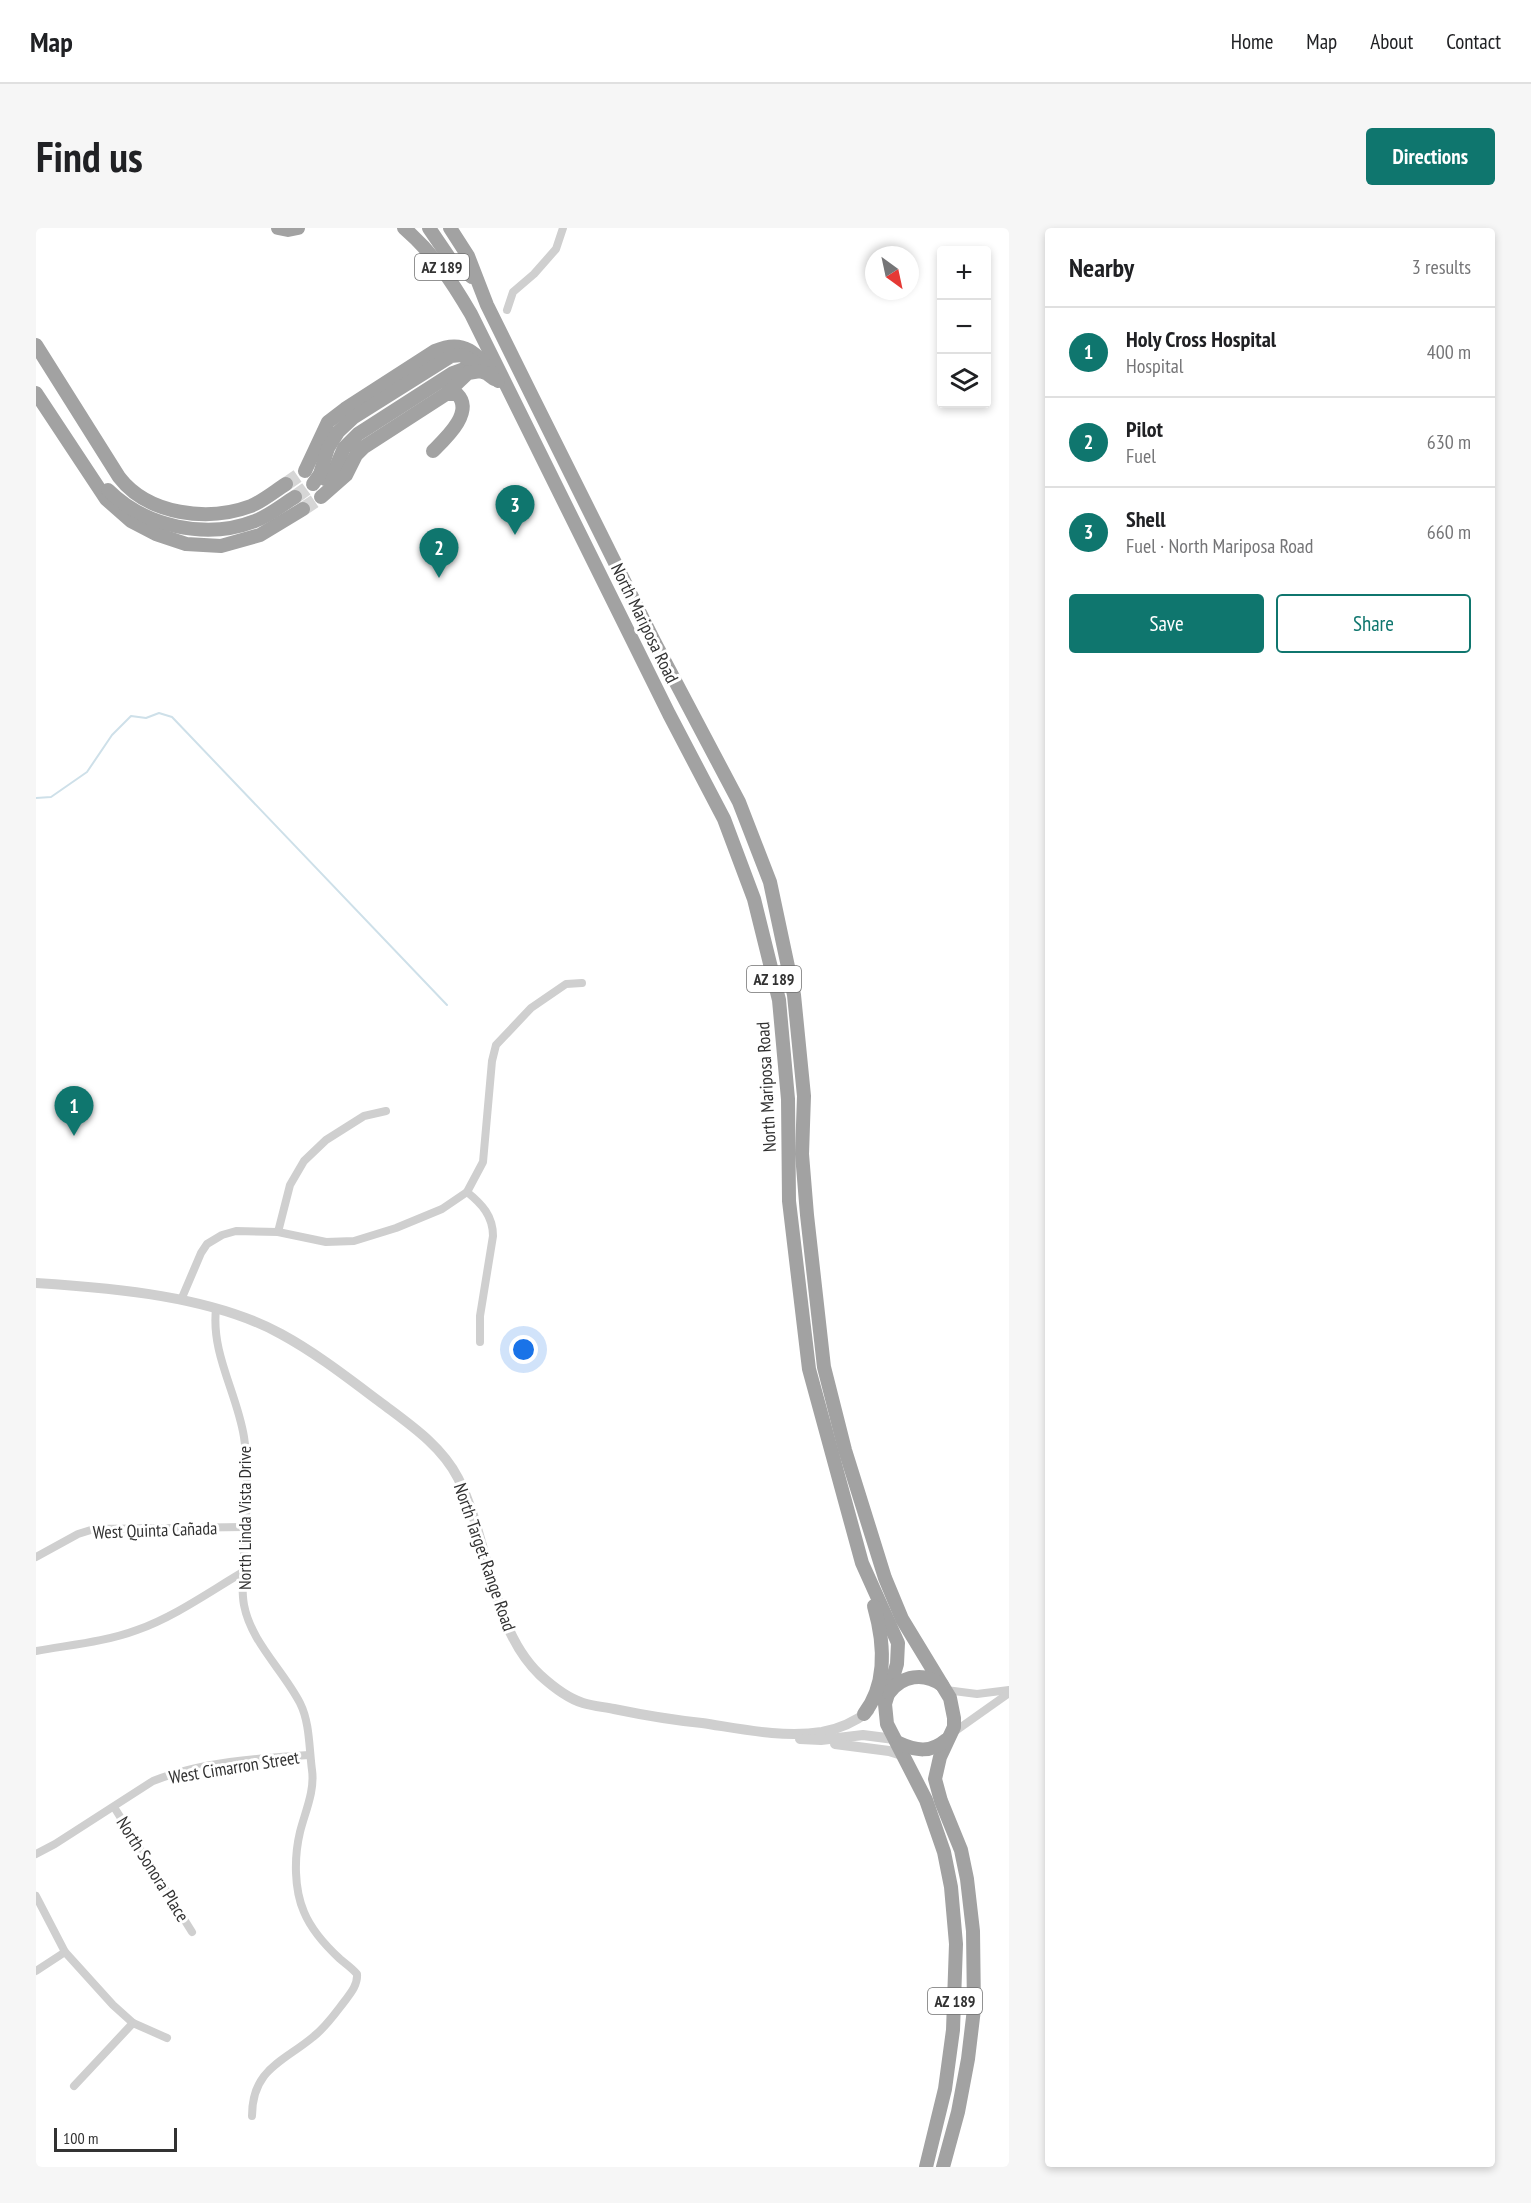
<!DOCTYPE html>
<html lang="en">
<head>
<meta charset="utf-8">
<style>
	body { margin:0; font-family:"PT Sans Narrow",sans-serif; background:#f6f6f6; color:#202124 }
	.controls { position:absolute; right:18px; top:18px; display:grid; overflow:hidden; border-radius:6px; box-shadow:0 3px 9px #0003 }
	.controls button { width:54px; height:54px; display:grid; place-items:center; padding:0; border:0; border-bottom:2px solid #e0e0e0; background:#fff; color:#202124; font:30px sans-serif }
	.compass { position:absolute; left:829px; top:18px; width:54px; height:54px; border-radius:50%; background:#fff; box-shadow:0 3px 9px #0003; rotate:147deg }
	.scale { position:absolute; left:18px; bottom:15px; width:123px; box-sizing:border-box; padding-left:6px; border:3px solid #323232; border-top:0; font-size:16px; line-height:21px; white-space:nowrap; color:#323232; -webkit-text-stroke:4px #fff; paint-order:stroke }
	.you { position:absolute; left:488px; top:1122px; width:21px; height:21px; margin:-15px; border:4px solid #fff; border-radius:50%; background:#1a73e8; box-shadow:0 0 0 9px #1a73e833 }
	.badge { display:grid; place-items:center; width:39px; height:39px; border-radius:50%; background:#0f766e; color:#fff; font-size:20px; font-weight:700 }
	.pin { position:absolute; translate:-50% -50px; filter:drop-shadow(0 2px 3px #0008) }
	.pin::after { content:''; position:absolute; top:32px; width:21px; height:18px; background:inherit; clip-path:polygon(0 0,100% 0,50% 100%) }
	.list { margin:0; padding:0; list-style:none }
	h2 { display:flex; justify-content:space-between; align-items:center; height:78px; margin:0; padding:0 24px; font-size:26px }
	h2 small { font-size:20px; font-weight:400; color:#757577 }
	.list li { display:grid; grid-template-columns:39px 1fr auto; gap:18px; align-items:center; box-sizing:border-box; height:90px; padding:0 24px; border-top:2px solid #e0e0e0 }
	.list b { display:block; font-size:22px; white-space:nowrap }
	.list p { margin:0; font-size:20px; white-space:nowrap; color:#757577 }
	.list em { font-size:20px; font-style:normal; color:#757577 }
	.actions { display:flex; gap:12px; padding:18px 24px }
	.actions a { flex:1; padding:14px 0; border:2px solid #0f766e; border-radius:6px; text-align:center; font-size:21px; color:#0f766e }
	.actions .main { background:#0f766e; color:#fff }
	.icon { flex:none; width:33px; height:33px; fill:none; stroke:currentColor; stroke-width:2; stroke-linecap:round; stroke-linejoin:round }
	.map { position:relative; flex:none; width:973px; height:1939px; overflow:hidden; border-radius:6px }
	header { display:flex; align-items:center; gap:36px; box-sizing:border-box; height:84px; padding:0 30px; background:#fff; border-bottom:2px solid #e0e0e0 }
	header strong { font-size:28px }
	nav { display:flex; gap:33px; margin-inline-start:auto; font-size:21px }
	.intro { display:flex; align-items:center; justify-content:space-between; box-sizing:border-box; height:144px; padding:0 36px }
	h1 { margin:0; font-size:42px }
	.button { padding:15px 27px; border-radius:6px; background:#0f766e; color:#fff; font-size:21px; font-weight:700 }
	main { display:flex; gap:36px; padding:0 36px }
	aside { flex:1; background:#fff; border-radius:6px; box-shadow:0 3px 9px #0003 }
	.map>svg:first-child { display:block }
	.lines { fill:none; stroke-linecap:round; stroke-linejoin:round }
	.stream { stroke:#cee0e9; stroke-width:2 }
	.trunk-tunnel { stroke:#d6d6d6; stroke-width:14; stroke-dasharray:14 7; stroke-linecap:butt }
	.minor { stroke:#cfcfcf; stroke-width:8 }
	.tertiary { stroke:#cfcfcf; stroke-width:10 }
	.trunk { stroke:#a2a2a2; stroke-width:14 }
	.labels { text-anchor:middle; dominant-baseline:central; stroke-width:6; stroke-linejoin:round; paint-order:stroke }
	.shield { fill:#fff; stroke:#707070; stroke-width:1.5 }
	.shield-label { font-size:16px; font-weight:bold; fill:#323232 }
	.street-label { font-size:18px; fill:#323232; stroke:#fff }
</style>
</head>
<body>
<header>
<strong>Map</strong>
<nav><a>Home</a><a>Map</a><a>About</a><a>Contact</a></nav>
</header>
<div class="intro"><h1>Find us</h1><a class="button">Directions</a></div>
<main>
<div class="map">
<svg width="973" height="1939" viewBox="0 0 973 1939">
	<rect width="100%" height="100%" fill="#fff"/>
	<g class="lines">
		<polyline class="stream" points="0,570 15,569 51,544 76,507 95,488 110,490 123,485 136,489 411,777"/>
		<g class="trunk-tunnel">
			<polyline points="250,256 269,243"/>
			<polyline points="259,269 277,256"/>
			<polyline points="267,281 285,269"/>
		</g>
		<g class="minor">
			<polyline points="471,82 477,64 498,46 520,21 527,0"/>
			<path d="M431,964C446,976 457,988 457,1008L444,1088V1114"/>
			<polyline points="242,1004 254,957 268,933 290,912 328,888 350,883"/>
			<polyline points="145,1072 165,1025 171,1016 186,1007 200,1003 242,1004 290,1014 318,1013 360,1000 406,981 431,964 447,934 456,833 460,817 495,780 530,756 546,755"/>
			<path d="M180,1081C175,1126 201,1165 208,1209C214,1248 210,1287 208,1327C207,1343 205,1361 208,1377C215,1414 247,1442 264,1475C274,1495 273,1520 276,1542C279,1563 269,1584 264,1604C258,1629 258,1661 268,1684C275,1701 291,1719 304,1731C310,1736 316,1740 321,1746C322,1757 314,1766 308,1774C298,1787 290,1799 277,1809C247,1834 216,1841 216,1888"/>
			<polyline points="0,1329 42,1306 58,1301 209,1299"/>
			<path d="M0,1423C33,1417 69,1414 101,1402C138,1389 173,1364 207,1344"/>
			<polyline points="910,1462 941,1466 973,1462"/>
			<polyline points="918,1504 973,1465"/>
			<polyline points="78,1579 156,1704"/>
			<path d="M0,1626L19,1616L117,1553C165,1534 222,1530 273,1527"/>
			<polyline points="0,1668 29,1724 77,1777 97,1795 131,1810"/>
			<polyline points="0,1743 29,1724"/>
			<polyline points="38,1858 97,1795"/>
		</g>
		<g class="tertiary">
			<path d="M0,1055C77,1060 176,1068 245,1106C280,1125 312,1150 344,1174C373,1196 405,1217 422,1250C453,1310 454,1400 504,1447C516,1458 531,1470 547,1475C557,1478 568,1479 578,1481C607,1487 636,1492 666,1495C706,1501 746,1510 786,1504C803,1501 820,1493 833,1483"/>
			<polyline points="764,1511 785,1512 827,1507 858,1511"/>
			<polyline points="799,1516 853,1523 869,1528"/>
		</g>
		<g class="trunk">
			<polyline points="242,0 252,2 262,0"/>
			<path d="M368,0C398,26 415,52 435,86L633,486L688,591L718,671L743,772L752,871L753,973L773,1141L826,1335L862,1415L861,1436L849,1476L851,1496L890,1572L908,1624L915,1659L920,1716L917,1802L909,1861L890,1939"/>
			<polyline points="393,0 414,31 436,49"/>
			<polyline points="414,0 432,28 451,77 497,170 619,415 703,574 734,654 758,767 768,868 766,926 771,987 788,1139 809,1222 849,1350 866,1391 914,1470 918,1490 918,1499 904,1529 899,1551 905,1573 925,1622 931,1651 937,1703 938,1781 932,1831 922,1884 907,1939"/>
			<path d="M0,117L83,249C112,287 172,294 215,278C227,273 239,263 250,256"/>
			<polyline points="0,165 70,271 95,293 120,306 150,316 185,318 224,307 267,281"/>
			<path d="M397,223C409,211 439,184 421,166H410"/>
			<path d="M269,243L292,194L309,181L399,123C431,109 443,129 462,153"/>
			<polyline points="289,251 299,241 308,220 322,206 417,145 436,138"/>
			<polyline points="277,256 284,246 292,220 302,204 318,189 415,128 425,127 438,134"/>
			<path d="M72,262C109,299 171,312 219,293C233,288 246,277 259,269"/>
			<polyline points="285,269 310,247 320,227 328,219 410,166 432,145 444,143 450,145 458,151"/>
			<path d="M853,1465C866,1447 888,1444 906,1457"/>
			<path d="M828,1486C852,1455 848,1413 838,1378"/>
			<path d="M863,1515C880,1523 895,1525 910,1512"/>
		</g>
	</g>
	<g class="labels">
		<g class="shield">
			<rect x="379" y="26" width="54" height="26" rx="4.5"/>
			<rect x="711" y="738" width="54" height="26" rx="4.5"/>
			<rect x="892" y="1760" width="54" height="26" rx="4.5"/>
		</g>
		<g class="shield-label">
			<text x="406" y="39">AZ 189</text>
			<text x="738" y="751">AZ 189</text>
			<text x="919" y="1773">AZ 189</text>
		</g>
		<g class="street-label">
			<text transform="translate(609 395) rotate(64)">North Mariposa Road</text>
			<text transform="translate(730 859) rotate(-93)">North Mariposa Road</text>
			<text transform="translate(208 1290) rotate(-90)">North Linda Vista Drive</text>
			<text transform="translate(119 1302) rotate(-2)">West Quinta Cañada</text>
			<text transform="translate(449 1329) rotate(71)">North Target Range Road</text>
			<text transform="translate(198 1539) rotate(-9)">West Cimarron Street</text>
			<text transform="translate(117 1641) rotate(58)">North Sonora Place</text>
		</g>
	</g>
</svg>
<div class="controls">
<button>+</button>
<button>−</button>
<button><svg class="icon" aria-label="layers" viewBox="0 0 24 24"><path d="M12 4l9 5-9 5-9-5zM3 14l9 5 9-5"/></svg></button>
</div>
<svg class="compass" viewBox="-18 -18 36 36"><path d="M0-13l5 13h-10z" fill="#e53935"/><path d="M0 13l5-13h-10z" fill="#757577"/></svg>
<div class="scale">100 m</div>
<div class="you"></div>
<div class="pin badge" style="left:38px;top:908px">1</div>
<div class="pin badge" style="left:403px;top:350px">2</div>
<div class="pin badge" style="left:479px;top:307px">3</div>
</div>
<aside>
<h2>Nearby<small>3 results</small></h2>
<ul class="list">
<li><span class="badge">1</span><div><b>Holy Cross Hospital</b><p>Hospital</p></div><em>400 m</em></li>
<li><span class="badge">2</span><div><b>Pilot</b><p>Fuel</p></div><em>630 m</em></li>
<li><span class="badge">3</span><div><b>Shell</b><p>Fuel · North Mariposa Road</p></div><em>660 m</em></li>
</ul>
<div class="actions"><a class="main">Save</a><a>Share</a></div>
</aside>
</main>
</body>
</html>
